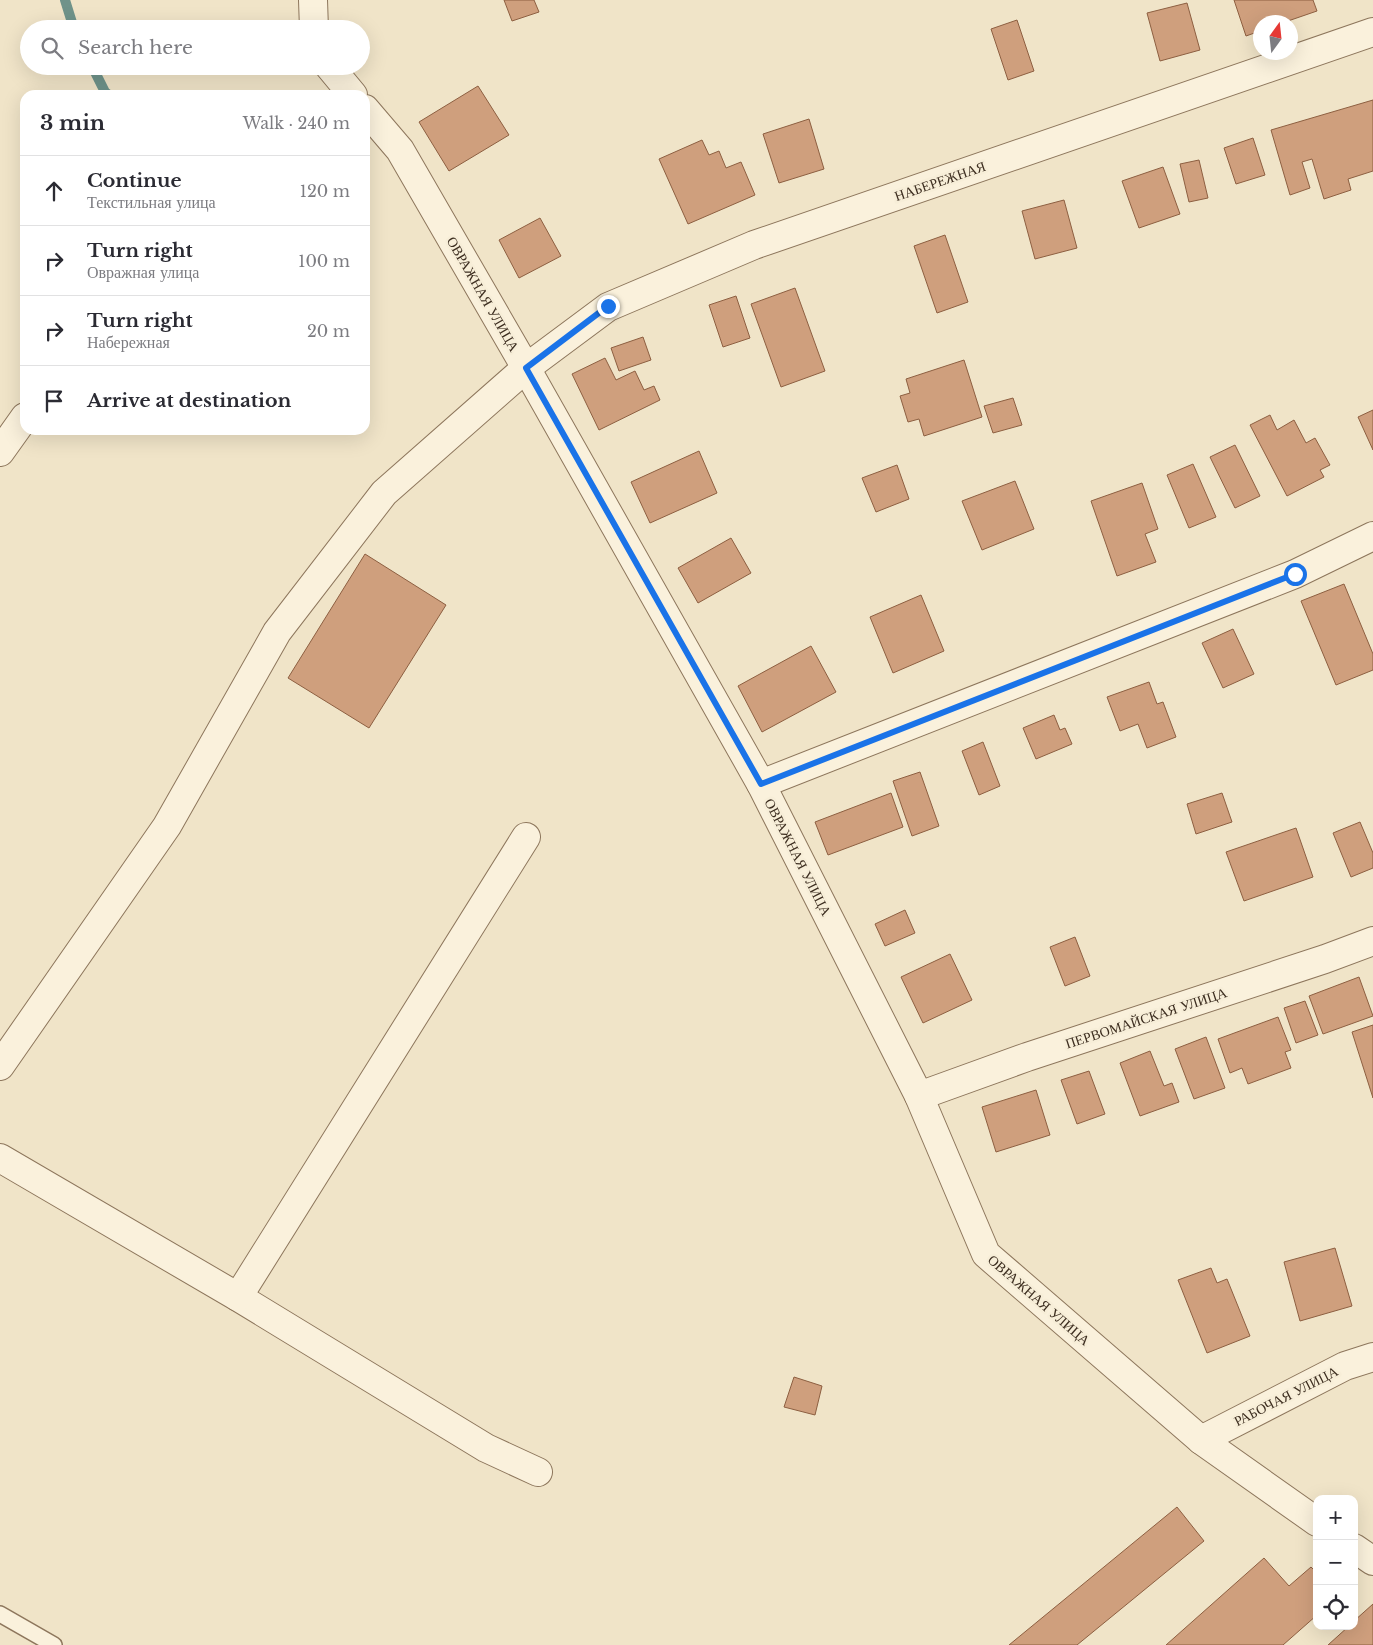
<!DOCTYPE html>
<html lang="en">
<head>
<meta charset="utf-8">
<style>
	body { margin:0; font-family:"Libre Baskerville",serif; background:#f7f7f7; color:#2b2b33 }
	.controls { position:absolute; right:15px; bottom:15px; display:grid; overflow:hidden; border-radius:10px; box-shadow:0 5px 20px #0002 }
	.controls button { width:45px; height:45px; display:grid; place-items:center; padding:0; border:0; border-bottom:1px solid #e1e1e2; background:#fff; color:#2b2b33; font:25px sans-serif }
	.compass { position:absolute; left:1253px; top:15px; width:45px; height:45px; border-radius:50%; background:#fff; box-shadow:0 5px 20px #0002; rotate:15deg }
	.stop { position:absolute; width:15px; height:15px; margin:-11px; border:4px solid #1a73e8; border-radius:50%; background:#fff }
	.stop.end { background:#1a73e8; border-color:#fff; box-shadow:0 1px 5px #0008 }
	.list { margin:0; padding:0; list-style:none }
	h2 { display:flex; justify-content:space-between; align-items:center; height:65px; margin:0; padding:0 20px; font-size:21px }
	h2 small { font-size:16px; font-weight:400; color:#7c7c81 }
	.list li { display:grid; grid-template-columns:32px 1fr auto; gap:15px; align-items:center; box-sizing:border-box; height:70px; padding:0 20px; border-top:1px solid #e1e1e2 }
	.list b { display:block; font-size:19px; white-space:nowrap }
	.list p { margin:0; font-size:16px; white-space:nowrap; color:#7c7c81 }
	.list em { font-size:16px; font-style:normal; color:#7c7c81 }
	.icon { flex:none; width:28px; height:28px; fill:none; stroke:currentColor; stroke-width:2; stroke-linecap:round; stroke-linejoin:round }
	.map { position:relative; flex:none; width:1373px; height:1645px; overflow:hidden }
	.search { position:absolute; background:#fff; box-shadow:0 5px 20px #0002; left:20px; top:20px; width:350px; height:55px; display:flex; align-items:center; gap:12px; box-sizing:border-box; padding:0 18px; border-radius:28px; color:#7c7c81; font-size:19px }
	.panel { position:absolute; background:#fff; box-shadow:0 5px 20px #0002; left:20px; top:90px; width:350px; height:345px; border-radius:15px }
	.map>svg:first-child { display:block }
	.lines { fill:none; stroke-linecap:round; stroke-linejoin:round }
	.stream { stroke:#6f938a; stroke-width:10 }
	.building { fill:#cf9f7d; stroke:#8d5f41 }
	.lane-casing { stroke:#8d765c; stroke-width:18 }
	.street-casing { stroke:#8d765c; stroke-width:30 }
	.lane { stroke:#faf1dc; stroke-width:15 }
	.street { stroke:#faf1dc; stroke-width:28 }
	.route { stroke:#1a73e8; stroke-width:6 }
	.labels { text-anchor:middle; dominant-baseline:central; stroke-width:5; stroke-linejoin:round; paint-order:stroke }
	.street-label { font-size:14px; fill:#3d2e20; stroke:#f7eed8 }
</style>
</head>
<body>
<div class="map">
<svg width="1373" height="1645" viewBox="0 0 1373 1645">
	<rect width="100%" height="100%" fill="#f0e4c8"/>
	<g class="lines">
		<g class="stream">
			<polyline points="65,0 74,29"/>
			<polyline points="92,66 105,92 109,95"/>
		</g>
	</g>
	<g class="building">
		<polygon points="504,0 534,0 539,12 512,21"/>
		<polygon points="1234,0 1313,0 1317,11 1285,22 1260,22 1260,31 1246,36"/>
		<polygon points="1187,3 1200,50 1160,61 1147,13"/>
		<polygon points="1017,20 1034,71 1008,80 991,29"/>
		<polygon points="478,86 509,135 449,171 419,122"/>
		<polygon points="1373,100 1373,171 1348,179 1351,190 1324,199 1312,159 1302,162 1310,188 1290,195 1271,130"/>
		<polygon points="809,119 824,169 779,183 763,134"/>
		<polygon points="1253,138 1265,175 1236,184 1224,148"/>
		<polygon points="702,140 709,155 719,151 726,168 741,162 755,195 688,224 659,159"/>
		<polygon points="1199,160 1208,198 1189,202 1180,164"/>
		<polygon points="1163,167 1180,214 1139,228 1122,181"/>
		<polygon points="1064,200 1077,248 1035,259 1022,211"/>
		<polygon points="540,218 561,256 519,278 499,240"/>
		<polygon points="945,235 968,302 937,313 914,246"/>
		<polygon points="795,288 825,371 781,387 751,304"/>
		<polygon points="736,296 750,338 723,347 709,305"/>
		<polygon points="643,337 651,360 619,371 611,348"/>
		<polygon points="605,358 616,380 635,371 644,390 654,386 660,400 599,430 572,374"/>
		<polygon points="964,360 982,417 924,436 919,419 908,422 900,396 910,393 906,379"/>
		<polygon points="1013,398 1022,425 993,433 984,406"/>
		<polygon points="1373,410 1373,450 1358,417"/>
		<polygon points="1270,415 1277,430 1294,420 1306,443 1315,438 1330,465 1320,470 1324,477 1287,496 1250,425"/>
		<polygon points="1235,445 1260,496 1235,508 1210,457"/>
		<polygon points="699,451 717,493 650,523 631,482"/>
		<polygon points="1193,464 1216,517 1189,528 1167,475"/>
		<polygon points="897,465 909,499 876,512 862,478"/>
		<polygon points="1015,481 1034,529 982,550 962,501"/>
		<polygon points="1142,483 1158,529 1145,534 1156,562 1117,576 1091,501"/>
		<polygon points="731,538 751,573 698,603 678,568"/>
		<polygon points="365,554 446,605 369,728 288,678"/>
		<polygon points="1344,584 1373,654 1373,670 1336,685 1301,601"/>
		<polygon points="921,595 944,651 893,673 870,617"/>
		<polygon points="1233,629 1254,674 1223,688 1202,643"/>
		<polygon points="811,646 836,692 762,732 738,686"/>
		<polygon points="1149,682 1157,704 1163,702 1176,737 1147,748 1138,724 1120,731 1107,697"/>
		<polygon points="1054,715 1060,730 1065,728 1072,744 1036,759 1023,728"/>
		<polygon points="983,742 1000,786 979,795 962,751"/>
		<polygon points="920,772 939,826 912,836 893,781"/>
		<polygon points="891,793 903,827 828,855 815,822"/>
		<polygon points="1222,793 1232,822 1196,834 1187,804"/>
		<polygon points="1360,822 1373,853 1373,868 1351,877 1333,833"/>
		<polygon points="1296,828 1313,877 1244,901 1226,852"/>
		<polygon points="905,910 915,933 885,946 875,924"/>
		<polygon points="1075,937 1090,976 1065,986 1050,947"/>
		<polygon points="950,954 972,1000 923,1023 901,977"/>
		<polygon points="1359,977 1373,1016 1323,1034 1309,996"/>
		<polygon points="1305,1001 1318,1035 1296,1043 1284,1008"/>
		<polygon points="1278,1017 1291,1050 1285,1052 1291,1068 1248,1084 1242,1068 1230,1073 1218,1039"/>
		<polygon points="1373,1025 1373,1098 1352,1032"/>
		<polygon points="1206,1037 1225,1088 1194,1099 1175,1049"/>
		<polygon points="1150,1051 1164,1086 1172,1083 1179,1102 1140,1116 1120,1063"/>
		<polygon points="1089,1071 1105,1114 1077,1124 1061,1080"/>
		<polygon points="1036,1090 1050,1135 996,1152 982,1107"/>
		<polygon points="1335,1248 1352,1306 1300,1321 1284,1262"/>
		<polygon points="1211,1268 1217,1283 1227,1279 1250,1336 1207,1353 1178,1280"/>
		<polygon points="794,1377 822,1386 815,1415 784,1407"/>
		<polygon points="1177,1507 1204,1541 1077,1645 1009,1645"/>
		<polygon points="1264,1558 1289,1586 1311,1567 1317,1573 1317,1615 1283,1645 1166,1645"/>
		<polygon points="1373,1604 1373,1645 1328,1645 1349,1626 1354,1626 1354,1621"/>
	</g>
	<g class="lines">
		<g class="lane-casing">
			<polyline id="lane" points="0,1614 54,1645"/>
		</g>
		<g class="street-casing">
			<g id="street">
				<polyline points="313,0 314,29"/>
				<polyline points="329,66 353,95"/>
				<polyline points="365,109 400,150 526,368 761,784 919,1096 986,1254 1201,1440 1317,1522"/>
				<polyline points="0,452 25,417"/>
				<polyline points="761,784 1295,574 1373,536"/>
				<polyline points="0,1066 167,826 277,632 384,493 526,368 608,307 754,245 1373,32"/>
				<polyline points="919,1096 1027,1057 1325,959 1373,941"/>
				<polyline points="0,1158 238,1297 486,1448 538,1472"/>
				<polyline points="238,1297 526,837"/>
				<polyline points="1201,1440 1345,1366 1373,1357"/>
				<polyline points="1354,1548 1373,1561"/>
			</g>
		</g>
		<use href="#lane" class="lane"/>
		<use href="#street" class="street"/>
	</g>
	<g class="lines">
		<polyline class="route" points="608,306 526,368 761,784 1295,574"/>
	</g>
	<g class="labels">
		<g class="street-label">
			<text transform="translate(940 181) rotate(-19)">НАБЕРЕЖНАЯ</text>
			<text transform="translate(483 294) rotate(60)">ОВРАЖНАЯ УЛИЦА</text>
			<text transform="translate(798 857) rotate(63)">ОВРАЖНАЯ УЛИЦА</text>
			<text transform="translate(1146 1018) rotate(-18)">ПЕРВОМАЙСКАЯ УЛИЦА</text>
			<text transform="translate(1039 1300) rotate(41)">ОВРАЖНАЯ УЛИЦА</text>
			<text transform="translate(1286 1396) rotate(-27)">РАБОЧАЯ УЛИЦА</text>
		</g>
	</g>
</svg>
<div class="controls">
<button>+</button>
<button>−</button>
<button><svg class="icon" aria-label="locate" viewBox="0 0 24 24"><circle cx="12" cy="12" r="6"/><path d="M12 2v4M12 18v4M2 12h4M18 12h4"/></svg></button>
</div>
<svg class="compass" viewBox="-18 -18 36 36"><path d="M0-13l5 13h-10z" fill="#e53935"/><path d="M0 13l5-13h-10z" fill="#7c7c81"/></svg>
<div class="stop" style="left:1295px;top:574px"></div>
<div class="stop end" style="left:608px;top:306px"></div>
<div class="search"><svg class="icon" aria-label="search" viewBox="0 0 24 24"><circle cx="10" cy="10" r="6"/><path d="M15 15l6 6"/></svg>Search here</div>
<section class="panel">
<h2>3 min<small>Walk · 240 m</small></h2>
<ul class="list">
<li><svg class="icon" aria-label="ahead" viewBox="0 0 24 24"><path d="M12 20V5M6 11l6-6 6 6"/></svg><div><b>Continue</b><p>Текстильная улица</p></div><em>120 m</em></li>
<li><svg class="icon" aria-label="right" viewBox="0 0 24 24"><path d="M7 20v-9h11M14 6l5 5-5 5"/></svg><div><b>Turn right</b><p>Овражная улица</p></div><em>100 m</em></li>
<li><svg class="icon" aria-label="right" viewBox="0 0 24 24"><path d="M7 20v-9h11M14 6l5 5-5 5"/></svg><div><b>Turn right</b><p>Набережная</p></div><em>20 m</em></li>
<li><svg class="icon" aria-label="arrive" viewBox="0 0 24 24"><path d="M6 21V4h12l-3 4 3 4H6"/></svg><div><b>Arrive at destination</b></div></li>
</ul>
</section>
</div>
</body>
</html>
